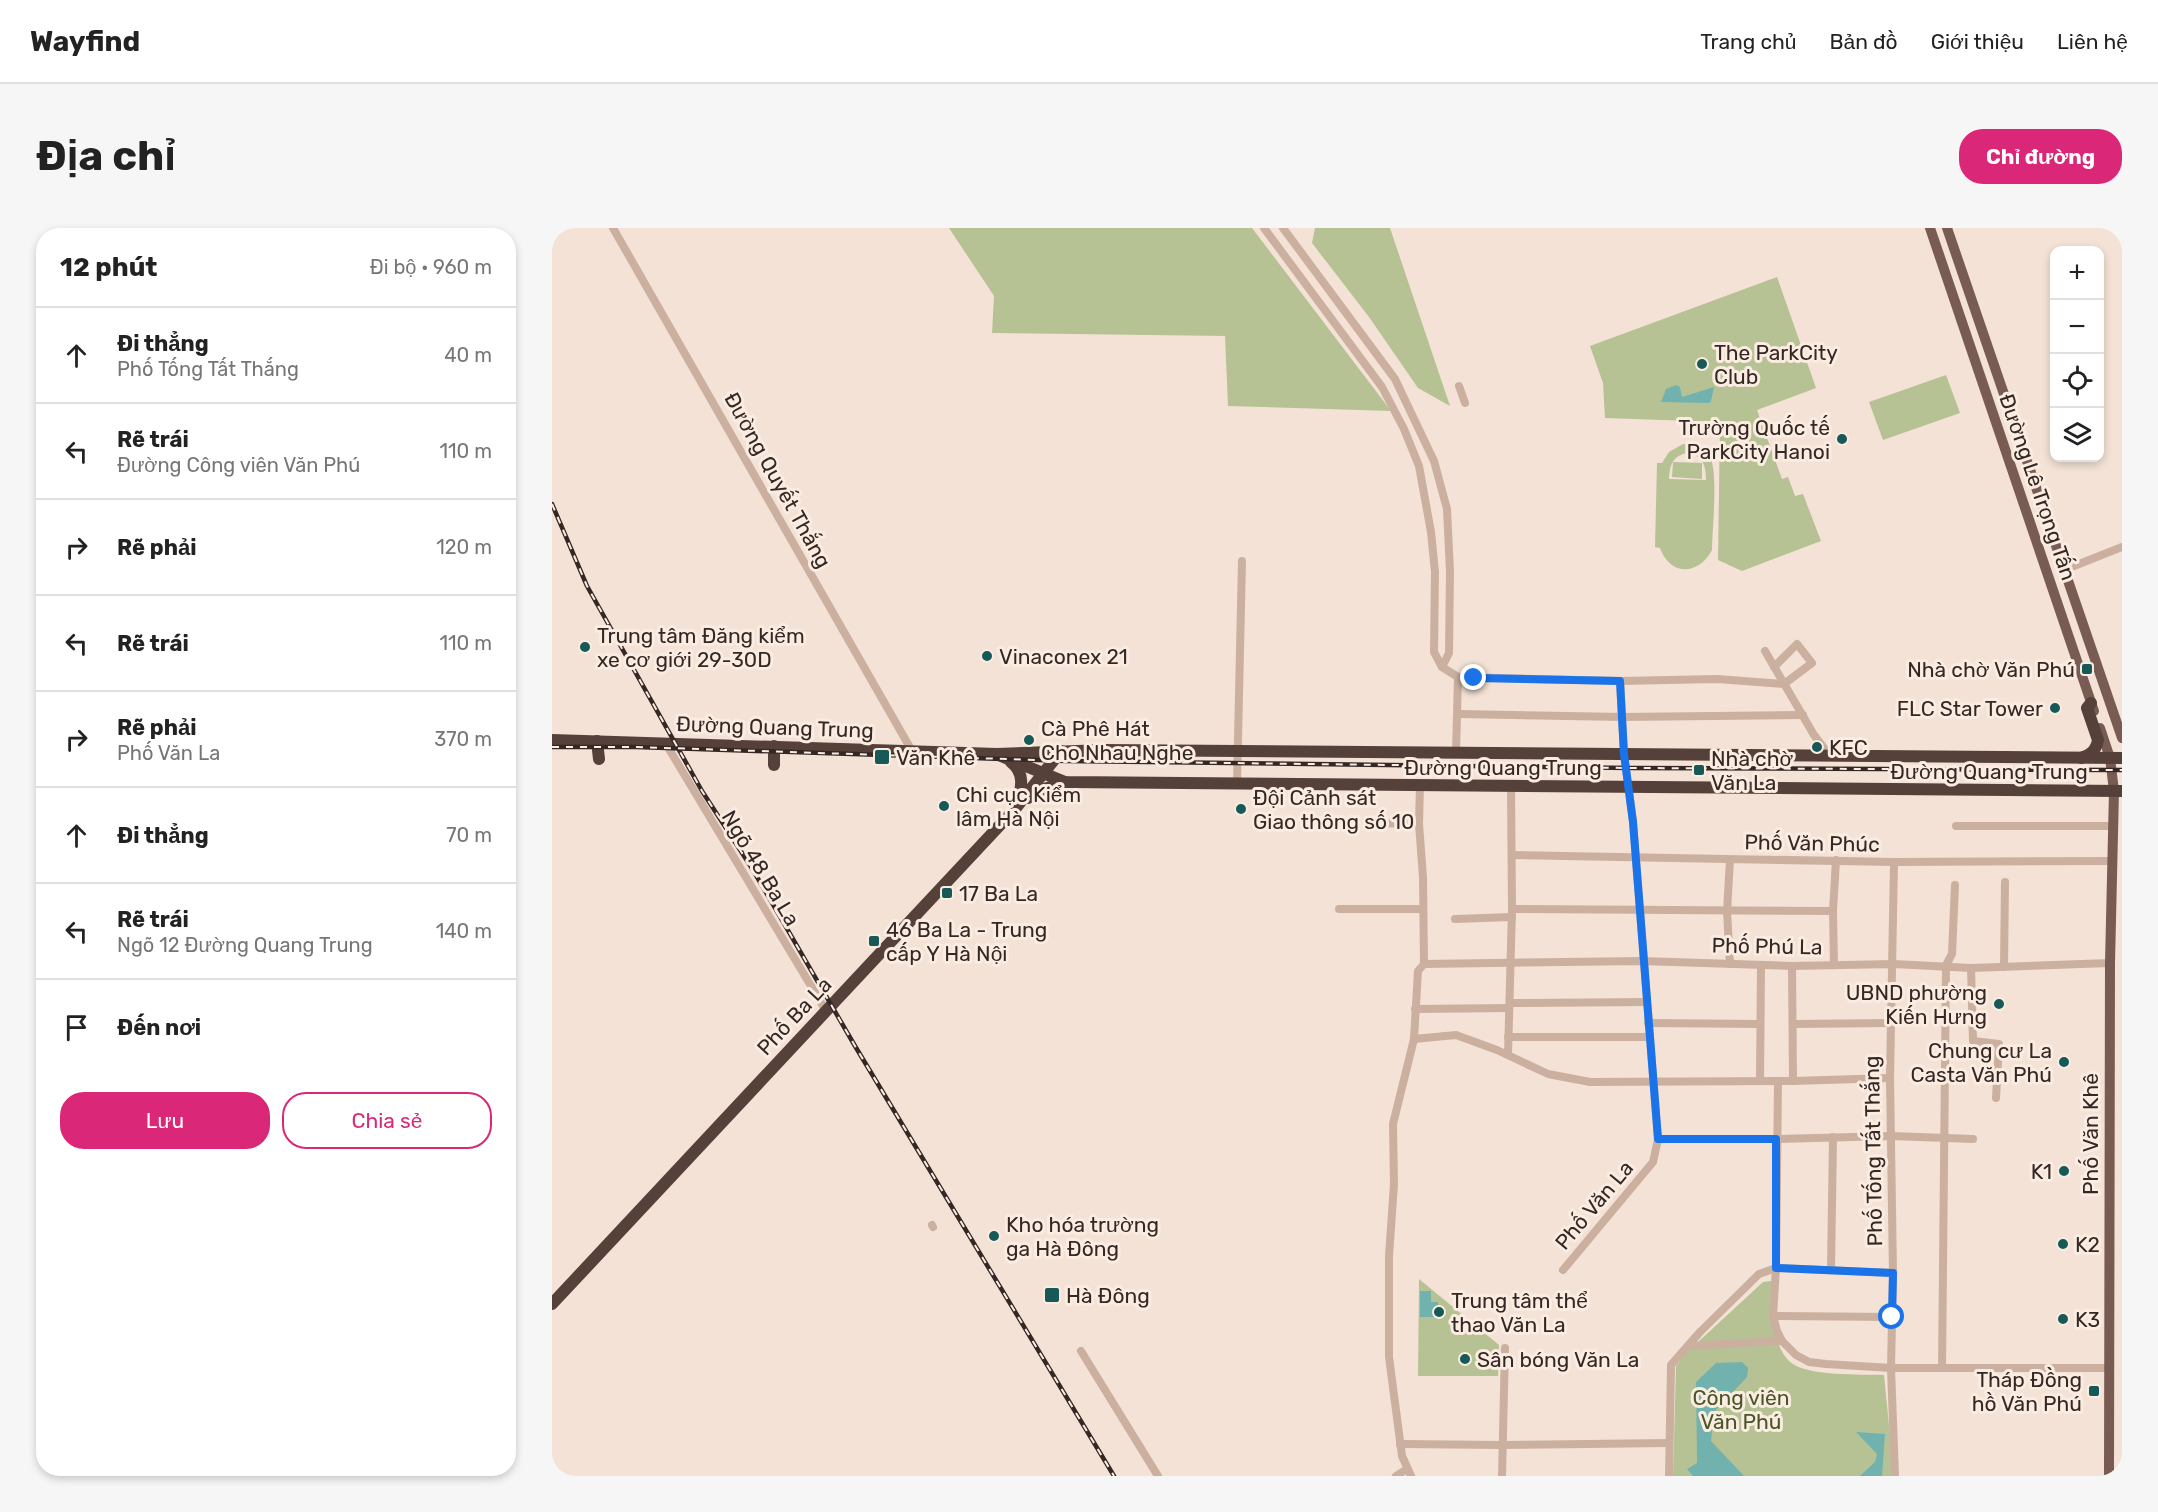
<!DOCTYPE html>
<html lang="vi">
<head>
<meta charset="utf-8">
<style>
	body { margin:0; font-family:Rubik,sans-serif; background:#f6f6f6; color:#222 }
	.controls { position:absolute; right:18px; top:18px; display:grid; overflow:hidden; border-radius:12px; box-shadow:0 3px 9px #0003 }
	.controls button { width:54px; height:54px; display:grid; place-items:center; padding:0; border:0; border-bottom:2px solid #e0e0e0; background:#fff; color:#222; font:30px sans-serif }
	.stop { position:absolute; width:18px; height:18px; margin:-14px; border:4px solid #1a73e8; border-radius:50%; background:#fff }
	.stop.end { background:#1a73e8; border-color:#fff; box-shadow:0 2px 6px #0008 }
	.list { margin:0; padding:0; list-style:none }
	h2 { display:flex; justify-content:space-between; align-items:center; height:78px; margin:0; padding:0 24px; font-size:26px }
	h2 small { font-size:20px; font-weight:400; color:#767676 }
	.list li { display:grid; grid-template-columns:39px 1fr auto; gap:18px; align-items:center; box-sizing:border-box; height:96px; padding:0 24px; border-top:2px solid #e0e0e0 }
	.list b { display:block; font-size:22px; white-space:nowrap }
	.list p { margin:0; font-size:20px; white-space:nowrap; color:#767676 }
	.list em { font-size:20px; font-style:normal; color:#767676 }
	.actions { display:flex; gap:12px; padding:18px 24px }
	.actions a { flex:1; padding:14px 0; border:2px solid #db2777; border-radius:24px; text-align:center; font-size:21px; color:#db2777 }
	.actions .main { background:#db2777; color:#fff }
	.icon { flex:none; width:33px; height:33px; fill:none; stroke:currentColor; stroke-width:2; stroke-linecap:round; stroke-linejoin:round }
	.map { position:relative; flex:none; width:1570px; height:1248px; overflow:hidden; border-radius:24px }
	header { display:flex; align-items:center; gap:36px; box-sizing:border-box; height:84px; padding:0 30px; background:#fff; border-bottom:2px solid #e0e0e0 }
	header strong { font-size:28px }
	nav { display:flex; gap:33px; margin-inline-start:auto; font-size:21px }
	.intro { display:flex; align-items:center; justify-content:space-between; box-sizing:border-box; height:144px; padding:0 36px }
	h1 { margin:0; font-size:42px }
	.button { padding:15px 27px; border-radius:24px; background:#db2777; color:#fff; font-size:21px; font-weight:700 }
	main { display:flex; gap:36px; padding:0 36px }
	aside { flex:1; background:#fff; border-radius:24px; box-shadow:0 3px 9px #0003 }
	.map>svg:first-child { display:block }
	.green { fill:#b7c294; fill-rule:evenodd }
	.water { fill:#71b2ae }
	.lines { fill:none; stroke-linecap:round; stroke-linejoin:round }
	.minor { stroke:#cbb0a0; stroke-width:8 }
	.major { stroke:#785c53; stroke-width:10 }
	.highway { stroke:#56403a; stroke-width:12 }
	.rail-casing { stroke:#342724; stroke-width:4.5 }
	.rail { stroke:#faece1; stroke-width:2; stroke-dasharray:7; stroke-linecap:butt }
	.route { stroke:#1a73e8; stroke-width:8 }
	.poi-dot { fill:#165957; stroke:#faece1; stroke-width:2 }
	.labels { text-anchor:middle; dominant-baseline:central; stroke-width:6; stroke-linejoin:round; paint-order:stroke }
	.poi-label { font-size:21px; fill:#342724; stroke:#faece1; text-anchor:start }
	.street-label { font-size:21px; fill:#342724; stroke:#faece1 }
	.park-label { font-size:21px; fill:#485526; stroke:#faece1 }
</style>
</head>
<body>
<header>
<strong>Wayfind</strong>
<nav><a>Trang chủ</a><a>Bản đồ</a><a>Giới thiệu</a><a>Liên hệ</a></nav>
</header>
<div class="intro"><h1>Địa chỉ</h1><a class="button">Chỉ đường</a></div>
<main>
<aside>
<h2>12 phút<small>Đi bộ · 960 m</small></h2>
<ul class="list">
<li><svg class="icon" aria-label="ahead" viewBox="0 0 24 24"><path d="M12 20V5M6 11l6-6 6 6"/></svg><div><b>Đi thẳng</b><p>Phố Tống Tất Thắng</p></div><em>40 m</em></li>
<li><svg class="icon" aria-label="left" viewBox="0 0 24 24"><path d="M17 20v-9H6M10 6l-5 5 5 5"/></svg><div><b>Rẽ trái</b><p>Đường Công viên Văn Phú</p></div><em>110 m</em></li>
<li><svg class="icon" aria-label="right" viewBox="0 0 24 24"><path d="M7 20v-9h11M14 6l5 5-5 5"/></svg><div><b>Rẽ phải</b></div><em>120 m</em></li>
<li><svg class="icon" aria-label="left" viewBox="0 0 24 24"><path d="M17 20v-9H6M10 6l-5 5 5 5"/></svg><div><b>Rẽ trái</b></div><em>110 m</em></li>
<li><svg class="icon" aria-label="right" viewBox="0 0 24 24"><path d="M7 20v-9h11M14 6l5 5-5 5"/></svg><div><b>Rẽ phải</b><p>Phố Văn La</p></div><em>370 m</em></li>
<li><svg class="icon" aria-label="ahead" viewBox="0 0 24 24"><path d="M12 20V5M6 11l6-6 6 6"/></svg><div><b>Đi thẳng</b></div><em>70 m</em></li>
<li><svg class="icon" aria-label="left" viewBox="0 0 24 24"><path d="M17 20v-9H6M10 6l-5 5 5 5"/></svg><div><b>Rẽ trái</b><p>Ngõ 12 Đường Quang Trung</p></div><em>140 m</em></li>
<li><svg class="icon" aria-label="arrive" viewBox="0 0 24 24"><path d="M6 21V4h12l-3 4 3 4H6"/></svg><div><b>Đến nơi</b></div></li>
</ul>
<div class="actions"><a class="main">Lưu</a><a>Chia sẻ</a></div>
</aside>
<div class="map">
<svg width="1570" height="1248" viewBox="0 0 1570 1248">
	<rect width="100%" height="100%" fill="#f3e2d5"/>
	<g class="green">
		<polygon points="397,0 700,0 839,183 676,178 673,108 440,105 442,68"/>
		<polygon points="763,0 838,0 898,178 866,160 817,89 760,15"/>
		<polygon points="1225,49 1264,160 1205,182 1230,251 1236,249 1243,268 1251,266 1269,313 1190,343 1166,332 1168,194 1053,190 1051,155 1038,118"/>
		<polygon points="1394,147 1408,185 1331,212 1317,174"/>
		<path d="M1131,216C1141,217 1150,218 1157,227C1167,241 1160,302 1160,322C1146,348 1118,348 1108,320L1103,319L1105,235H1110L1117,224ZM1134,225C1150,227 1154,236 1154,252L1117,251C1118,237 1120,229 1134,225Z"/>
		<polygon points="1121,234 1150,235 1150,251 1120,249"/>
		<polygon points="867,1051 947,1117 946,1148 866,1148"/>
		<path d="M1219,1053C1220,1078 1218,1113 1237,1133C1253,1149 1311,1146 1332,1147L1342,1248H1121L1124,1138L1133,1126L1211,1054Z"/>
	</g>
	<g class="water">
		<polygon points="1124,157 1128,159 1130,169 1162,159 1159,173 1157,175 1109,174 1114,161"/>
		<polygon points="868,1063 879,1063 879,1074 886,1074 887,1089 868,1089"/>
		<polygon points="1190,1134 1196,1140 1195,1149 1162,1184 1159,1213 1192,1248 1141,1248 1135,1241 1145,1235 1144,1154 1164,1135"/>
		<polygon points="1304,1204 1333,1206 1330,1248 1308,1248 1323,1234 1325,1226"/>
	</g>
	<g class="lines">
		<g class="minor">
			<polyline points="61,0 360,523"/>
			<polyline points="712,0 830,159 852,201 867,238 879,304 883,344 882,424 890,439 906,449 1068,453 1165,451 1232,456"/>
			<polyline points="731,0 843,151 882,233 895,281 898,344 897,425 890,439"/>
			<polyline points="907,158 913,175"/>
			<polyline points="1512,342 1570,319"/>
			<polyline points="1213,423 1262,507 1278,528"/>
			<polyline points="1222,439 1245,416 1260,435 1232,456"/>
			<polyline points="906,486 1071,489 1251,487"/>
			<polyline points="114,516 274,783"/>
			<polyline points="904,525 906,449"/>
			<polyline points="685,556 690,333"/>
			<polyline points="868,557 867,596 871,649 872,736"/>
			<polyline points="816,595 867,596"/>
			<polyline points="1404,598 1560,598"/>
			<polyline points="960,627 1342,634 1559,633"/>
			<polyline points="1178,632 1175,683 1178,736"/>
			<polyline points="1342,634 1338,850 1341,1045 1339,1140 1343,1248"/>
			<polyline points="787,681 871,681"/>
			<polyline points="960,681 1281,683"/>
			<polyline points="903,691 960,689"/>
			<polyline points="872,736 1090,733 1240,738 1342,736 1419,740 1558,735"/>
			<polyline points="1282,737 1281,683 1284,632"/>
			<polyline points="1240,738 1241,853"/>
			<polyline points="1452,739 1453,654"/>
			<polyline points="1419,740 1421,813 1447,816 1444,870"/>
			<polyline points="958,775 1094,774"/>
			<polyline points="863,781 957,780"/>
			<polyline points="1096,795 1208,796"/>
			<polyline points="1242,796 1339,795"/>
			<polyline points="956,809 1097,809"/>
			<polyline points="862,811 904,807 945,822 996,846 1038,854 1241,853 1338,850"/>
			<polyline points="956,827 960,681 959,558"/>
			<polyline points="1208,853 1209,737"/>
			<polyline points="1226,853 1224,1040 1221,1088 1225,1103 1230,1113 1244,1127 1257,1134 1274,1136 1339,1140 1557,1140"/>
			<polyline points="1106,911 1224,911 1339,908 1421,911"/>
			<polyline points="380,997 381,999"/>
			<polyline points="1011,1042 1101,934 1106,911 1081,594 1072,526 1068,453"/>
			<polyline points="1279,1042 1281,909"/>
			<polyline points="1221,1088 1340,1089"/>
			<polyline points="1136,1118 1230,1113"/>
			<polyline points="529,1123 606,1248"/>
			<polyline points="1390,1140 1394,737 1400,726 1403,657"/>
			<polyline points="848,1216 950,1217 1117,1215"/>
			<polyline points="844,1248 855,1241"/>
			<polyline points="859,1248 850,1228 837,1129 837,1028 842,956 841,896 862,811 866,743 872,736"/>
			<polyline points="950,1248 953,1120"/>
			<polyline points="1117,1248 1119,1137 1148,1104 1207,1046 1224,1040 1341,1045"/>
		</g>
		<g class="major">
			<polyline points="1378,0 1542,483"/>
			<polyline points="1395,0 1570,510"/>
			<polyline points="1548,500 1558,530 1562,563 1558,735 1557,1248"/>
		</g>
		<g class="highway">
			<polyline points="0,512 445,526 552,522 1570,530"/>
			<polyline points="45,513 47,531"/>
			<polyline points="222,518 222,537"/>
			<polyline points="449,528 513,554 1570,563"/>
			<path d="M1529,530C1538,527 1544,523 1546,512L1535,480L1539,475"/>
			<path d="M459,534C473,545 470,559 465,575"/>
			<polyline points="476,570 484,564 513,554"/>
			<polyline points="0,1076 463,581 509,523"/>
		</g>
		<g class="rail-casing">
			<g id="rail">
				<polyline points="0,276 35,358 150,563 201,642 303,818 562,1248"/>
				<polyline points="0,519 84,519 514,533 1080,540 1570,542"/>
			</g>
		</g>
		<use href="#rail" class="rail"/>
	</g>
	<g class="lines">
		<polyline class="route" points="922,450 1068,453 1072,526 1081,594 1106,911 1224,911 1224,1040 1341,1045 1340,1089"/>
	</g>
	<g class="poi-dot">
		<circle cx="1150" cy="136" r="6"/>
		<circle cx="1290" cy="211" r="6"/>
		<circle cx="33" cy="419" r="6"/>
		<circle cx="435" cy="428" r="6"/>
		<rect x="1529" y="435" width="12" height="12" rx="3"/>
		<circle cx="1503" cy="480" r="6"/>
		<circle cx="477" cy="512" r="6"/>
		<circle cx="1265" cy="519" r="6"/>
		<rect x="322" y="521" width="16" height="16" rx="3"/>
		<rect x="1141" y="536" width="12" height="12" rx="3"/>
		<circle cx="392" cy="578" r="6"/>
		<circle cx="689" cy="581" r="6"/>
		<rect x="389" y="659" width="12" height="12" rx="3"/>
		<rect x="316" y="707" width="12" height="12" rx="3"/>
		<circle cx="1447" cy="776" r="6"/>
		<circle cx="1512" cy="834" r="6"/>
		<circle cx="1512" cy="943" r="6"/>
		<circle cx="442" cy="1008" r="6"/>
		<circle cx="1511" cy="1016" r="6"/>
		<rect x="492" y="1059" width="16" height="16" rx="3"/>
		<circle cx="887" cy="1084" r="6"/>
		<circle cx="1511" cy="1091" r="6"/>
		<circle cx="913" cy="1131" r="6"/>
		<rect x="1536" y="1157" width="12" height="12" rx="3"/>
	</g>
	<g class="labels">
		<g class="poi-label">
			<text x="1162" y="124">The ParkCity<tspan x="1162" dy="24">Club</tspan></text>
			<text x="1278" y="199" text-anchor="end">Trường Quốc tế<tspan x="1278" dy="24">ParkCity Hanoi</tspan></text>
			<text x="45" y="407">Trung tâm Đăng kiểm<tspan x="45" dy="24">xe cơ giới 29-30D</tspan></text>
			<text x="447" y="428">Vinaconex 21</text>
			<text x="1523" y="441" text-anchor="end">Nhà chờ Văn Phú</text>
			<text x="1491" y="480" text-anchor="end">FLC Star Tower</text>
			<text x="489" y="500">Cà Phê Hát<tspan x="489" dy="24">Cho Nhau Nghe</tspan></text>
			<text x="1277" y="519">KFC</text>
			<text x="344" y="529">Văn Khê</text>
			<text x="1159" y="530">Nhà chờ<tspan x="1159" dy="24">Văn La</tspan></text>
			<text x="404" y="566">Chi cục Kiểm<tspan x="404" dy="24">lâm Hà Nội</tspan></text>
			<text x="701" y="569">Đội Cảnh sát<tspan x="701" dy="24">Giao thông số 10</tspan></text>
			<text x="407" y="665">17 Ba La</text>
			<text x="334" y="701">46 Ba La - Trung<tspan x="334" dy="24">cấp Y Hà Nội</tspan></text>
			<text x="1435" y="764" text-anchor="end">UBND phường<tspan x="1435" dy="24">Kiến Hưng</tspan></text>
			<text x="1500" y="822" text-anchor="end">Chung cư La<tspan x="1500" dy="24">Casta Văn Phú</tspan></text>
			<text x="1500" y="943" text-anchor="end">K1</text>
			<text x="454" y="996">Kho hóa trường<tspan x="454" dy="24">ga Hà Đông</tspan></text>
			<text x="1523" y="1016">K2</text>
			<text x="514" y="1067">Hà Đông</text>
			<text x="899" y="1072">Trung tâm thể<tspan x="899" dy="24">thao Văn La</tspan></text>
			<text x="1523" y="1091">K3</text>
			<text x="925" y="1131">Sân bóng Văn La</text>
			<text x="1530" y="1151" text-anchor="end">Tháp Đồng<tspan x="1530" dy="24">hồ Văn Phú</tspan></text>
		</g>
		<g class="street-label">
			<text transform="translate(226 252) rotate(61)">Đường Quyết Thắng</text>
			<text transform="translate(1486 259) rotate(71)">Đường Lê Trọng Tấn</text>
			<text transform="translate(223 499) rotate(2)">Đường Quang Trung</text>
			<text x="951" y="539">Đường Quang Trung</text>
			<text x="1437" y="543">Đường Quang Trung</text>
			<text transform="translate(1260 615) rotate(1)">Phố Văn Phúc</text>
			<text transform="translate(209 640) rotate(59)">Ngõ 48 Ba La</text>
			<text transform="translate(1215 718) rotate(1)">Phố Phú La</text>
			<text transform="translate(242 788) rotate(-47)">Phố Ba La</text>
			<text transform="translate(1538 906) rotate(-90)">Phố Văn Khê</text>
			<text transform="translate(1321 923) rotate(-91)">Phố Tống Tất Thắng</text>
			<text transform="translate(1042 977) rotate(-50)">Phố Văn La</text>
		</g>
		<g class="park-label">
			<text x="1189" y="1169">Công viên<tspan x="1189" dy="24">Văn Phú</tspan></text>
		</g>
	</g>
</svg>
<div class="controls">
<button>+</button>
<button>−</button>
<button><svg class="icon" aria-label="locate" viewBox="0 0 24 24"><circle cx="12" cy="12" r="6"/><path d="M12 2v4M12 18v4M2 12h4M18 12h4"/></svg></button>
<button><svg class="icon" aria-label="layers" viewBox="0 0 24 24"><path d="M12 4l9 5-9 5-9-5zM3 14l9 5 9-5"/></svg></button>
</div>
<div class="stop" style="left:1340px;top:1089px"></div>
<div class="stop end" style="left:922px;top:450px"></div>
</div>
</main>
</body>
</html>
